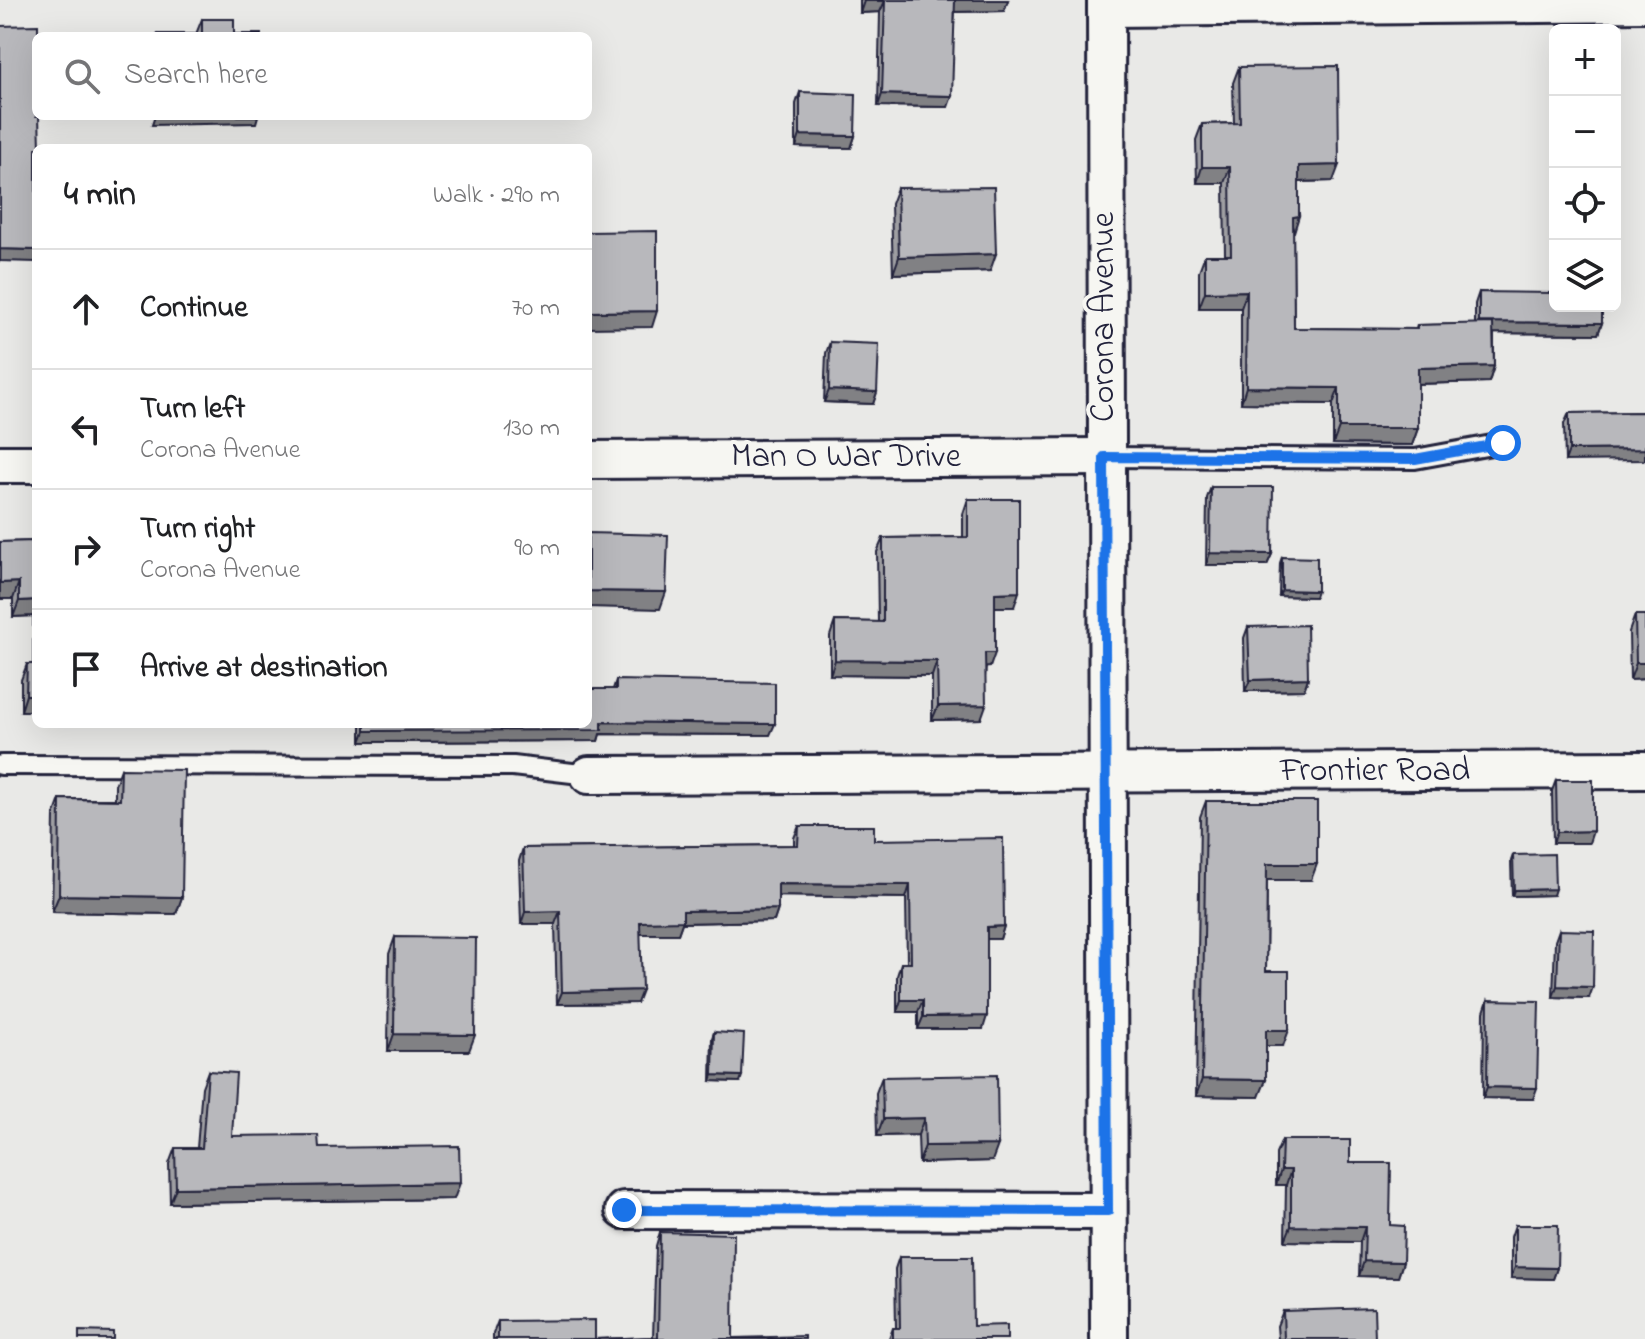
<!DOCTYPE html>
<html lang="en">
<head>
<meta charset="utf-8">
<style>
	body { margin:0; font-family:"Indie Flower",sans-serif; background:#f2f2f2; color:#202124 }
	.controls { position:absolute; right:24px; top:24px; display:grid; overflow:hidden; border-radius:12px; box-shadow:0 8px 32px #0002 }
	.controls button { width:72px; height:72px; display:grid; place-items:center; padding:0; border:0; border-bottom:2px solid #e0e0e0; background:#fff; color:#202124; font:40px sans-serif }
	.stop { position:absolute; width:24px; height:24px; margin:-18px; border:6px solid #1a73e8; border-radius:50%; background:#fff }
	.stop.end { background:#1a73e8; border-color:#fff; box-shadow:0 2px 8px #0008 }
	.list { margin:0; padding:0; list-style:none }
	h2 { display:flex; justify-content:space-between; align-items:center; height:104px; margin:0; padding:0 32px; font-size:34px }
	h2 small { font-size:26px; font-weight:400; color:#757577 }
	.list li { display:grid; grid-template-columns:52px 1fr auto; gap:24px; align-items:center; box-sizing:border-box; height:120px; padding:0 32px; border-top:2px solid #e0e0e0 }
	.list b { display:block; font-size:30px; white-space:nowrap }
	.list p { margin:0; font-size:26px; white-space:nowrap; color:#757577 }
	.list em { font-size:26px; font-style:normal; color:#757577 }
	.icon { flex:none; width:44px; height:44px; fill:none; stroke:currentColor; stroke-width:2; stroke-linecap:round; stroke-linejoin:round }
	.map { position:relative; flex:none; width:1645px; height:1339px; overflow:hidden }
	.search { position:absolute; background:#fff; box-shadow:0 8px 32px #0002; left:32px; top:32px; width:560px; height:88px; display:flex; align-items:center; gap:20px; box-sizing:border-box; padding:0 28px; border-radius:12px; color:#757577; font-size:30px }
	.panel { position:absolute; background:#fff; box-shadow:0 8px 32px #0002; left:32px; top:144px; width:560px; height:584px; border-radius:12px }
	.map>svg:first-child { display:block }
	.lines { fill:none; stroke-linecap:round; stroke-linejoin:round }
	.lane-casing { stroke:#22223b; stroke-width:24 }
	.street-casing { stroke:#22223b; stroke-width:42 }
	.lane { stroke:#f6f6f2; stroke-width:18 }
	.street { stroke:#f6f6f2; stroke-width:36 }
	.wall { fill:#9e9ea2; stroke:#22223b; stroke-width:2 }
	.shaded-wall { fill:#818184; stroke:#22223b; stroke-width:2 }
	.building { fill:#b8b8bc; stroke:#22223b; stroke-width:2 }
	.route { stroke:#1a73e8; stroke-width:10 }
	.labels { text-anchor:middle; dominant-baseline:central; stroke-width:8; stroke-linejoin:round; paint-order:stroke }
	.street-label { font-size:34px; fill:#22223b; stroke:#f6f6f2 }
</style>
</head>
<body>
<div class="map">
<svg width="1645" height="1339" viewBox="0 0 1645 1339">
	<rect width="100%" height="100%" fill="#e9e9e7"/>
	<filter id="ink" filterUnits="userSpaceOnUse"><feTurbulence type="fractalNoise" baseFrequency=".0125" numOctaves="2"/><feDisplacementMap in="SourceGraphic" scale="16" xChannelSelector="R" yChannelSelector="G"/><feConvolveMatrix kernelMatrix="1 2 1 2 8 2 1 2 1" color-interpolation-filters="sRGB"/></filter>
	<g filter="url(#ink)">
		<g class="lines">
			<g class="lane-casing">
				<g id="lane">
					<polyline points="1104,457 1415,459 1503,443"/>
					<polyline points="1,765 513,766 589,775"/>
				</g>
			</g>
			<g class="street-casing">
				<g id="street">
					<polyline points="1106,0 1109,1339"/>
					<polyline points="1106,8 1645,3"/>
					<polyline points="588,460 1104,457"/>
					<polyline points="0,464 36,464"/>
					<polyline points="589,775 1645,770"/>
					<polyline points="624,1210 1108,1211"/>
				</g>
			</g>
			<use href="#lane" class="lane"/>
			<use href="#street" class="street"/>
		</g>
		<g class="wall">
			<polygon points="860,0 1008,0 1004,11 955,12 948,107 878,106 880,12 860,13"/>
			<polygon points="202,19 234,34 261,36 157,36 157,34 196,34"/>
			<polygon points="1239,67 1333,181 1299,182 1293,232 1294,328 1416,329 1417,325 1475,324 1475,304 1479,292 1602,323 1598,334 1494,333 1494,366 1489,382 1418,384 1418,428 1412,445 1333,444 1333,404 1241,403 1241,308 1199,308 1199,271 1205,255 1225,255 1224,183 1197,183 1196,140 1202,124 1234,123 1233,83"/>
			<polygon points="800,92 855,136 851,148 796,147 796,104"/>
			<polygon points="897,188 990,271 893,274 891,204"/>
			<polygon points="830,342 877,392 873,404 824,402 826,353"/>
			<polygon points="1645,412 1565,461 1564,424 1569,413"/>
			<polygon points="1211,487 1272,554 1267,565 1206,565 1207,498"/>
			<polygon points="968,499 1014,607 995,607 990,667 986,667 981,719 932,720 932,676 830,675 830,636 835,621 878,622 877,552 883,538 963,537 963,514"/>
			<polygon points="36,541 36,711 21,711 21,680 27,664 33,664 33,616 13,617 13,599 0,599 0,542"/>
			<polygon points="1282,557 1315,597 1279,596 1280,563"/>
			<polygon points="1635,615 1645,615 1645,679 1630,680 1629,632"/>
			<polygon points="1248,627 1308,678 1304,690 1245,691 1244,638"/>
			<polygon points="616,680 770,735 600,734 598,741 361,742 361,724 588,724 613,689"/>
			<polygon points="121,769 182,897 176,914 52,912 54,816 60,799 115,799 115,785"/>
			<polygon points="1556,780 1589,843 1553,843 1552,791"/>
			<polygon points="1206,801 1311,880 1267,880 1266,971 1283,1046 1266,1046 1259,1097 1196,1096 1200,817"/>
			<polygon points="799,826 874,840 1004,926 1000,939 987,939 983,1029 918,1029 918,1012 897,1012 897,976 901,963 907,963 906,898 778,896 778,909 774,921 682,923 678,934 640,934 637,1003 557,1004 555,924 521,924 519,861 523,848 794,845 794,838"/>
			<polygon points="1513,855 1553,895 1512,896 1511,861"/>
			<polygon points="1559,930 1589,998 1553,997 1555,941"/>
			<polygon points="395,937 469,1051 388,1051 389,954"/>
			<polygon points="1488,1000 1533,1099 1483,1098 1484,1012"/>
			<polygon points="714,1032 740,1082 711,1081 712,1038"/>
			<polygon points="208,1071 232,1136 319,1148 454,1199 170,1203 169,1164 175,1148 197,1148 202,1087"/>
			<polygon points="882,1077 992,1161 919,1163 918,1135 877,1136 876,1093"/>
			<polygon points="1282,1140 1350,1163 1390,1225 1403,1262 1398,1277 1359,1276 1360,1242 1285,1241 1286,1185 1276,1185 1276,1154"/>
			<polygon points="1515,1225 1557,1268 1553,1279 1511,1278 1511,1237"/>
			<polygon points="660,1232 733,1338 805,1339 493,1339 493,1334 498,1321 595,1339 653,1337 656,1246"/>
			<polygon points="899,1257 973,1326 1007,1339 889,1339 893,1328 896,1328 895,1269"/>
			<polygon points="1283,1311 1375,1339 1278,1339 1277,1326"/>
		</g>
		<g class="shaded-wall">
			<polygon points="955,0 1008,0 1004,11 951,12"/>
			<polygon points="864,1 885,1 880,12 860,13"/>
			<polygon points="882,94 952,96 948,107 878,106"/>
			<polygon points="155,116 258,116 256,123 152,125"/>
			<polygon points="800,135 855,136 851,148 796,147"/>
			<polygon points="1339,165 1333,181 1294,182 1299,166"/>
			<polygon points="1202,167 1230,167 1224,183 1197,183"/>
			<polygon points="1299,216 1294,232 1287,233 1293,217"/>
			<polygon points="0,249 36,250 36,262 0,261"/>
			<polygon points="996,254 990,271 893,274 899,257"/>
			<polygon points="1247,291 1241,308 1199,308 1205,292"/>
			<polygon points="657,311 652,327 588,328 588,312"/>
			<polygon points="1479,322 1602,323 1598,334 1474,333"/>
			<polygon points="1494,366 1489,382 1412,384 1418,368"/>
			<polygon points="1246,387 1339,388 1333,404 1241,403"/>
			<polygon points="829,390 877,392 873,404 824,402"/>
			<polygon points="1339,428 1418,428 1412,445 1333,444"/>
			<polygon points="1645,449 1645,460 1565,461 1569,450"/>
			<polygon points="1210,553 1272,554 1267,565 1206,565"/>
			<polygon points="19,582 13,599 0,599 0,583"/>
			<polygon points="1282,590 1317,591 1315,597 1279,596"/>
			<polygon points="588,591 666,592 660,609 588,607"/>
			<polygon points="1019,592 1014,607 990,607 995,593"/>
			<polygon points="36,600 36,608 33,616 13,617 19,601"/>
			<polygon points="985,653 995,653 990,667 980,668"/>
			<polygon points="835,660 937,661 932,676 830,675"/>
			<polygon points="1636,663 1645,663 1645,679 1630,680"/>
			<polygon points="1308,678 1304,690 1245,691 1250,680"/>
			<polygon points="26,695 36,695 36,711 21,711"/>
			<polygon points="986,705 981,719 932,720 938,706"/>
			<polygon points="602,722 775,724 770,735 600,734 598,741 361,742 365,731"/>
			<polygon points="1593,831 1589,843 1553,843 1557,832"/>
			<polygon points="1267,864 1317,864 1311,880 1261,880"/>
			<polygon points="778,884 910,885 906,898 773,896"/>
			<polygon points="1555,889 1553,895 1512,896 1514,890"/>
			<polygon points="59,895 182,897 176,914 52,912"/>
			<polygon points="778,909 774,921 682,923 678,934 636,934 640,922 683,911"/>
			<polygon points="560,911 555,924 521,924 525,912"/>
			<polygon points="1004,926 1000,939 983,939 987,927"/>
			<polygon points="1557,986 1593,987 1589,998 1553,997"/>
			<polygon points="642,990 637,1003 557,1004 562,992"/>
			<polygon points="901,1000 923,1000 918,1012 897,1012"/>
			<polygon points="987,1016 983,1029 918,1029 923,1017"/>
			<polygon points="1266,1030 1289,1030 1283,1046 1260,1046"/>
			<polygon points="394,1034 475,1035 469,1051 388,1051"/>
			<polygon points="713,1075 742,1076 740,1082 711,1081"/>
			<polygon points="1202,1079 1266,1080 1259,1097 1196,1096"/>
			<polygon points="1487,1087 1537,1088 1533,1099 1483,1098"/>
			<polygon points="924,1118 918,1135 877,1136 883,1119"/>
			<polygon points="998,1145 992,1161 919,1163 925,1146"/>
			<polygon points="1281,1170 1291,1170 1286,1185 1276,1185"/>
			<polygon points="460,1183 454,1199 170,1203 176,1188"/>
			<polygon points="1291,1226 1365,1227 1360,1242 1285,1241"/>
			<polygon points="1364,1261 1403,1262 1398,1277 1359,1276"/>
			<polygon points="1515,1267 1557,1268 1553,1279 1511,1278"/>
		</g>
		<g class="building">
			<polygon points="864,0 1008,0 955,0 952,96 882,94 885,1 864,1"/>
			<polygon points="202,19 234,19 234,34 261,34 261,36 157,36 157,34 202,34"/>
			<polygon points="38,25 38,36 36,36 36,116 39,116 40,148 36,148 36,250 0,249 0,26"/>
			<polygon points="1338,66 1339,165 1299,166 1299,216 1293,217 1294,328 1417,329 1417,325 1493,323 1494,366 1418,368 1418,428 1339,428 1339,388 1246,387 1247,291 1205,292 1205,255 1231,255 1230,167 1202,167 1202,124 1240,123 1239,67"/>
			<polygon points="800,92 856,94 855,136 800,135"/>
			<polygon points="994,187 996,254 899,257 897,188"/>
			<polygon points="657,231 657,311 588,312 588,351 588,232"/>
			<polygon points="1479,292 1555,293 1555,306 1602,306 1602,323 1479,322"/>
			<polygon points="830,342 879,344 877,392 829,390"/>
			<polygon points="1645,412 1645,449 1569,450 1569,413"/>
			<polygon points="1211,487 1273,487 1272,554 1210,553"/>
			<polygon points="968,499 1019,499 1019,592 995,593 995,653 985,653 986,705 938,706 937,661 835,660 835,621 883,622 883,538 968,537"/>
			<polygon points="588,533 668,535 666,592 588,591"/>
			<polygon points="36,541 36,600 19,601 19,582 0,583 0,542"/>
			<polygon points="1282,557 1317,558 1317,591 1282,590"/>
			<polygon points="1635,615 1645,615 1645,663 1636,663"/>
			<polygon points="1307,625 1308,678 1250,680 1248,627"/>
			<polygon points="27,664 36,664 36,695 26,695"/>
			<polygon points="616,680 775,683 775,724 602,722 602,730 365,731 365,724 588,724 588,689 616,689"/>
			<polygon points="121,769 184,770 182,897 59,895 60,799 120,800"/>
			<polygon points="1556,780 1593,780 1593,831 1557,832"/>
			<polygon points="1206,801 1317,801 1317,864 1267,864 1266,971 1289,971 1289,1030 1266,1030 1266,1080 1202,1079"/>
			<polygon points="799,826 874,826 874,840 1003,838 1004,926 987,927 987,1016 923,1017 923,1000 901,1000 901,963 911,963 910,885 778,884 778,909 683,911 683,921 640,922 642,990 562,992 560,911 525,912 523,848 798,845"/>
			<polygon points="1554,854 1555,889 1514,890 1513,855"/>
			<polygon points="1559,930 1594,931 1593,987 1557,986"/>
			<polygon points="395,937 476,938 475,1035 394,1034"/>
			<polygon points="1488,1000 1539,1001 1537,1088 1487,1087"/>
			<polygon points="714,1032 744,1034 742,1076 713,1075"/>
			<polygon points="208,1071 236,1073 232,1136 318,1135 319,1148 459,1146 460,1183 176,1188 175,1148 202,1148"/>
			<polygon points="997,1075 998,1145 925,1146 924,1118 883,1119 882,1077"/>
			<polygon points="1282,1140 1350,1140 1350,1163 1391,1163 1390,1225 1404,1226 1403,1262 1364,1261 1365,1227 1291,1226 1291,1170 1281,1170"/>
			<polygon points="1515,1225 1558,1225 1557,1268 1515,1267"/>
			<polygon points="660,1232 734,1234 733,1338 805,1336 805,1339 498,1339 498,1321 595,1320 595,1339 658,1337"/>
			<polygon points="899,1257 972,1257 973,1326 1007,1325 1007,1339 893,1339 893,1328 900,1328"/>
			<polygon points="1374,1308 1375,1339 1284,1339 1283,1311"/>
			<polygon points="79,1331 113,1332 113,1339 79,1339"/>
		</g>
	</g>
	<g class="lines" filter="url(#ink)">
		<polyline class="route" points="624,1210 1108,1211 1104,457 1415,459 1503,443"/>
	</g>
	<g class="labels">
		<g class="street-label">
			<text transform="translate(1105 317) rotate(-90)">Corona Avenue</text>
			<text x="846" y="458">Man O War Drive</text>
			<text x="1375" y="772">Frontier Road</text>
		</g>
	</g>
</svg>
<div class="controls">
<button>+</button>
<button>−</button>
<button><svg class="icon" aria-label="locate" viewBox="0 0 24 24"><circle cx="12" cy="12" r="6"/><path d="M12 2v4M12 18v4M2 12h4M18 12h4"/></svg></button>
<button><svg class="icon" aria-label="layers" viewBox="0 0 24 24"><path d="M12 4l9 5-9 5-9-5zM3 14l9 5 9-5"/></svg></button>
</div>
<div class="stop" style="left:1503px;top:443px"></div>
<div class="stop end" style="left:624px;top:1210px"></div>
<div class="search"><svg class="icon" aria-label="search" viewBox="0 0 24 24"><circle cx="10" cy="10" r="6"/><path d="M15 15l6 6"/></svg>Search here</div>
<section class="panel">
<h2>4 min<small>Walk · 290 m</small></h2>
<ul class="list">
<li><svg class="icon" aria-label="ahead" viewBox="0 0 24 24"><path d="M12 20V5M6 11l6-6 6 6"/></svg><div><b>Continue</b></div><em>70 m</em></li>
<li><svg class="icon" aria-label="left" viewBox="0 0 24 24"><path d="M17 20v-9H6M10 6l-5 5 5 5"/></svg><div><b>Turn left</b><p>Corona Avenue</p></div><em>130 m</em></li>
<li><svg class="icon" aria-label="right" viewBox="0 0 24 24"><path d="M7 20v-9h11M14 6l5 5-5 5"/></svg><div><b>Turn right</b><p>Corona Avenue</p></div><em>90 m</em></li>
<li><svg class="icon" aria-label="arrive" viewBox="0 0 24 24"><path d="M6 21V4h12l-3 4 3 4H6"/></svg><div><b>Arrive at destination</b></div></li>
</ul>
</section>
</div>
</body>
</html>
